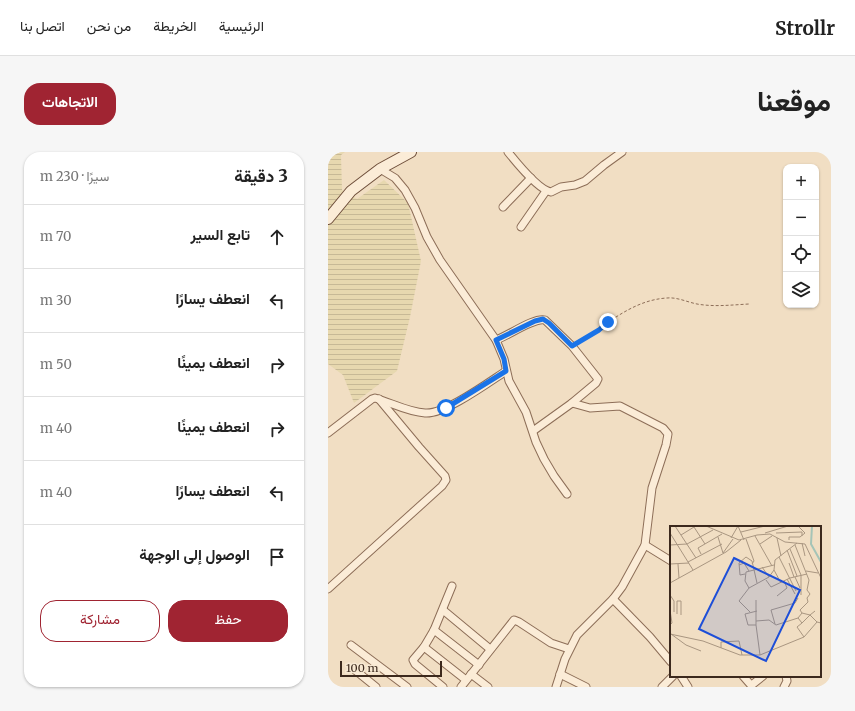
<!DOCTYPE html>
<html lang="ar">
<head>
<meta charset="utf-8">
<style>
	body { margin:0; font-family:Merriweather,Vazirmatn,serif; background:#f6f6f6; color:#222; direction:rtl }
	.controls { position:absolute; right:12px; top:12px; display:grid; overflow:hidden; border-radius:8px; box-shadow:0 1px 3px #0004 }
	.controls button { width:36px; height:36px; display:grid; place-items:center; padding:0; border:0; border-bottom:1px solid #e0e0e0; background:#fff; color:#222; font:20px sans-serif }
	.scale { position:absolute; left:12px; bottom:10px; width:102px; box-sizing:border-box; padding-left:4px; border:2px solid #3c291d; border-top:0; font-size:11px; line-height:14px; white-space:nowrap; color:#3c291d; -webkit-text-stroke:3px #f8e9d3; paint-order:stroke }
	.stop { position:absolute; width:12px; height:12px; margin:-9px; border:3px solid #1a73e8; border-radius:50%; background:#fff }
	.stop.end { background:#1a73e8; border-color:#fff; box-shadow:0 1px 4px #0008 }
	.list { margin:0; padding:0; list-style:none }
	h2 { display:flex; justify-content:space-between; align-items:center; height:52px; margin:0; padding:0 16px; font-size:17px }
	h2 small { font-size:13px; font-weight:400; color:#767676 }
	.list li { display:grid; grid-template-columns:26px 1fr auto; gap:12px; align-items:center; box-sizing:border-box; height:64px; padding:0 16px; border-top:1px solid #e0e0e0 }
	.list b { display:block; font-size:15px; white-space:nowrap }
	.list em { font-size:13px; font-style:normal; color:#767676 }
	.actions { display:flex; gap:8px; padding:12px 16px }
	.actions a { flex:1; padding:9px 0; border:1px solid #a02432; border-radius:16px; text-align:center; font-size:14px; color:#a02432 }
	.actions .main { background:#a02432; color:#fff }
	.icon { flex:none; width:22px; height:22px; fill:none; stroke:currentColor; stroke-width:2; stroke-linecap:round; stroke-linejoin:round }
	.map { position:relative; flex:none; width:503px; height:535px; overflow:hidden; direction:ltr; border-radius:16px }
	header { display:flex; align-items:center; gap:24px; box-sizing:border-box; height:56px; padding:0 20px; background:#fff; border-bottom:1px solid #e0e0e0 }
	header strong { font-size:19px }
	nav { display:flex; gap:22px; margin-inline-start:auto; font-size:14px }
	.intro { display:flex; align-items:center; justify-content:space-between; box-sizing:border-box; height:96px; padding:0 24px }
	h1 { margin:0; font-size:28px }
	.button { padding:10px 18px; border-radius:16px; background:#a02432; color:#fff; font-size:14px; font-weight:700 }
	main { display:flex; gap:24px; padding:0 24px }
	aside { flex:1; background:#fff; border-radius:16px; box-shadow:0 1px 3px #0004 }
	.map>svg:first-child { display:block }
	.farmland { fill:url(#farmland-rules) }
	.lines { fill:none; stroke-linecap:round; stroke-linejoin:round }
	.street-casing { stroke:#8d6e58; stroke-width:9 }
	.secondary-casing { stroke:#6f4f3b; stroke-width:12 }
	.path { stroke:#8d6e58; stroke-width:1; stroke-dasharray:3 2; stroke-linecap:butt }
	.street { stroke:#fbecd7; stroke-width:7 }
	.secondary { stroke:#fbecd7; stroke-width:10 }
	.route { stroke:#1a73e8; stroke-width:5 }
	.inset-river { fill:none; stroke:#a5c4b7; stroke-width:2 }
	.inset-road { fill:none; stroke:#a99681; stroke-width:1 }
	.view { fill:#1d4ed8; fill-opacity:0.15; stroke:#1d4ed8; stroke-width:2 }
	.inset-edge { fill:none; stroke:#3c291d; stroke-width:2 }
</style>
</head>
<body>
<header>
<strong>Strollr</strong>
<nav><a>الرئيسية</a><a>الخريطة</a><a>من نحن</a><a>اتصل بنا</a></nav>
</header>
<div class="intro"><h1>موقعنا</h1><a class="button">الاتجاهات</a></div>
<main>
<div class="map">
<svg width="503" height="535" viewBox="0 0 503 535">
	<defs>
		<pattern id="farmland-rules" width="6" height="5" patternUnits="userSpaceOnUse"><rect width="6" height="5" fill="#e7d8af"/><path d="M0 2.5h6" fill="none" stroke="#c7b996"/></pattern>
	</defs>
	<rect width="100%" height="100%" fill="#f1dec3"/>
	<polygon class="farmland" points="0,0 17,0 13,3 14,38 29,47 56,28 80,51 93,109 82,165 69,219 26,251 15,223 0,212"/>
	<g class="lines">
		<g class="street-casing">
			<g id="street">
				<path d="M180,0C188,10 211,38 223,40L233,35L247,33L257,29L276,13L294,0"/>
				<polyline points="52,17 67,26 77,38 87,56 99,85 112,108 168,188 176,207 181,229 198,260 208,290 216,307 226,324 239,342"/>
				<polyline points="175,55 203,26"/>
				<polyline points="193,75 218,39"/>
				<path d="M168,188C180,184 206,165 217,168L244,194L270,227L268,231L244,251L205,279"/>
				<path d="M0,281L44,247L47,246C64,251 80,260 97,261C116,263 161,230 178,219"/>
				<polyline points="317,393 343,409"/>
				<polyline points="0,437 114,334 118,328 117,324 91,295 51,247"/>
				<polyline points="285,447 322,485 343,510"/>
				<polyline points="115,458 162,497"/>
				<polyline points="106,478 151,513"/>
				<polyline points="23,493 79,535"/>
				<polyline points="96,495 138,528"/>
				<polyline points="27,518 48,535"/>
				<polyline points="143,522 160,535"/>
				<polyline points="232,522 258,535"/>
				<polyline points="353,524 360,535"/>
				<polyline points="415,524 422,532 425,532 435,524"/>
				<polyline points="0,533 1,535"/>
				<polyline points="115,535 87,512 85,508 96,495 106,478 124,434"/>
				<polyline points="133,535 186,468 191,470 223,491 241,497"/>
				<polyline points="228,535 237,507 249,483 285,447 294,435 317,393 324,336 338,293 340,282 335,276 292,254 262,256 244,251"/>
				<polyline points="334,535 345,524"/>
				<polyline points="456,535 459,529 458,524"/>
			</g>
		</g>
		<g class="secondary-casing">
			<polyline id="secondary" points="0,67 23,39 52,17 83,0"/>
		</g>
		<path class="path" d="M250,190C279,173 304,148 339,146C349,145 359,150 369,152C386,155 403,153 421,152"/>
		<use href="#street" class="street"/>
		<use href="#secondary" class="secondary"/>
	</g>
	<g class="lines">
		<polyline class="route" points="118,256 178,219 176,207 168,188 207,169 215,167 221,171 244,194 271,178 280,170"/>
	</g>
	<g transform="translate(342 374)">
		<rect width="151" height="151" fill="#f1dec3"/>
		<path class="inset-river" d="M142,0L141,18L151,36"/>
		<path class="inset-road" d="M5,0L26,32M36,0L69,14L87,9M68,0L74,14M71,6L95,0M0,7L23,44M95,7L118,0M106,7L132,6V10M11,9L24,1L35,18M87,9L100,8L115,16L135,18L151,52M85,10L102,40M48,11L53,27M61,12L68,0M107,12L111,30M76,13L84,35L82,38M119,14V11H130L135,7L128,0M132,17L135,30M90,18L102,10M0,19L17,18L43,4M125,19L139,54L137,64L140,68L137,72L138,76L130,84L132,87M120,23L131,49V69M117,24L127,50M53,27L63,13M31,28L28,22L52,8M109,31L126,65M18,36L52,18M119,37L124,51M0,38L19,37M8,38L9,52M69,39L74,37L79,45M92,41L99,51M104,44L111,57M136,45L148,47M75,48L70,49L69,37L76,31L82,35L87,57M125,51L130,62M117,53L125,68M96,54L101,61L120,52L137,48M0,57L56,26L71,14M79,62L75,55L76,46L104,39M0,69L4,75V86M107,70L117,62L114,55M86,74V99L90,129M7,75H11V89M7,75V88M0,84L2,97L0,99M80,86L69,75L79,62L99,51L104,44L105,34L127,17M128,92L132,87L140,89L145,85M86,95L99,94L106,99L128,92L132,97L140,89L147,96M132,97L127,101L134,111M105,98L101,84L125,77L128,72M86,99H78L75,88L87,85M0,108L33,115L70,129H90L134,111L147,96L151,97M1,108L16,119L31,125M51,122V116L69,115L72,129"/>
		<path class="view" d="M64,32L130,64L96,135L29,103Z"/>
		<rect width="151" height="151" class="inset-edge"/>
	</g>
</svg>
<div class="controls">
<button>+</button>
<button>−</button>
<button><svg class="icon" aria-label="locate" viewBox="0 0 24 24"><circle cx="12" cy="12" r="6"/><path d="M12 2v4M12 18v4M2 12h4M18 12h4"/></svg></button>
<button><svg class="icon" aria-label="layers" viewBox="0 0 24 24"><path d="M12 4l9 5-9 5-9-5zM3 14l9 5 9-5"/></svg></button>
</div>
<div class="scale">100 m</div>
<div class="stop" style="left:118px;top:256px"></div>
<div class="stop end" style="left:280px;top:170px"></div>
</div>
<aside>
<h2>3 دقيقة<small>سيرًا · 230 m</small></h2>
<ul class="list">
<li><svg class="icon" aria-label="ahead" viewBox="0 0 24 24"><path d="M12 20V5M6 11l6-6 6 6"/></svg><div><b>تابع السير</b></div><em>70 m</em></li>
<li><svg class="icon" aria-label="left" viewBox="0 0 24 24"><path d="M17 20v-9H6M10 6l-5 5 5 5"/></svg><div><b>انعطف يسارًا</b></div><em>30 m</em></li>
<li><svg class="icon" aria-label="right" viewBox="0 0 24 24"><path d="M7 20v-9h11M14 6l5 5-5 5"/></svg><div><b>انعطف يمينًا</b></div><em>50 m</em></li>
<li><svg class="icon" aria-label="right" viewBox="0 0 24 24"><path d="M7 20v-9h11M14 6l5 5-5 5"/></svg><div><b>انعطف يمينًا</b></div><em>40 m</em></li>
<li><svg class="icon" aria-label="left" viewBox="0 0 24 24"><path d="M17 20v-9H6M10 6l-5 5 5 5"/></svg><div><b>انعطف يسارًا</b></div><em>40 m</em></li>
<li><svg class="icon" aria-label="arrive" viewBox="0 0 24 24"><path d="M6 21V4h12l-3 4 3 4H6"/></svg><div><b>الوصول إلى الوجهة</b></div></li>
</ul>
<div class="actions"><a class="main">حفظ</a><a>مشاركة</a></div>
</aside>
</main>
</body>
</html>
